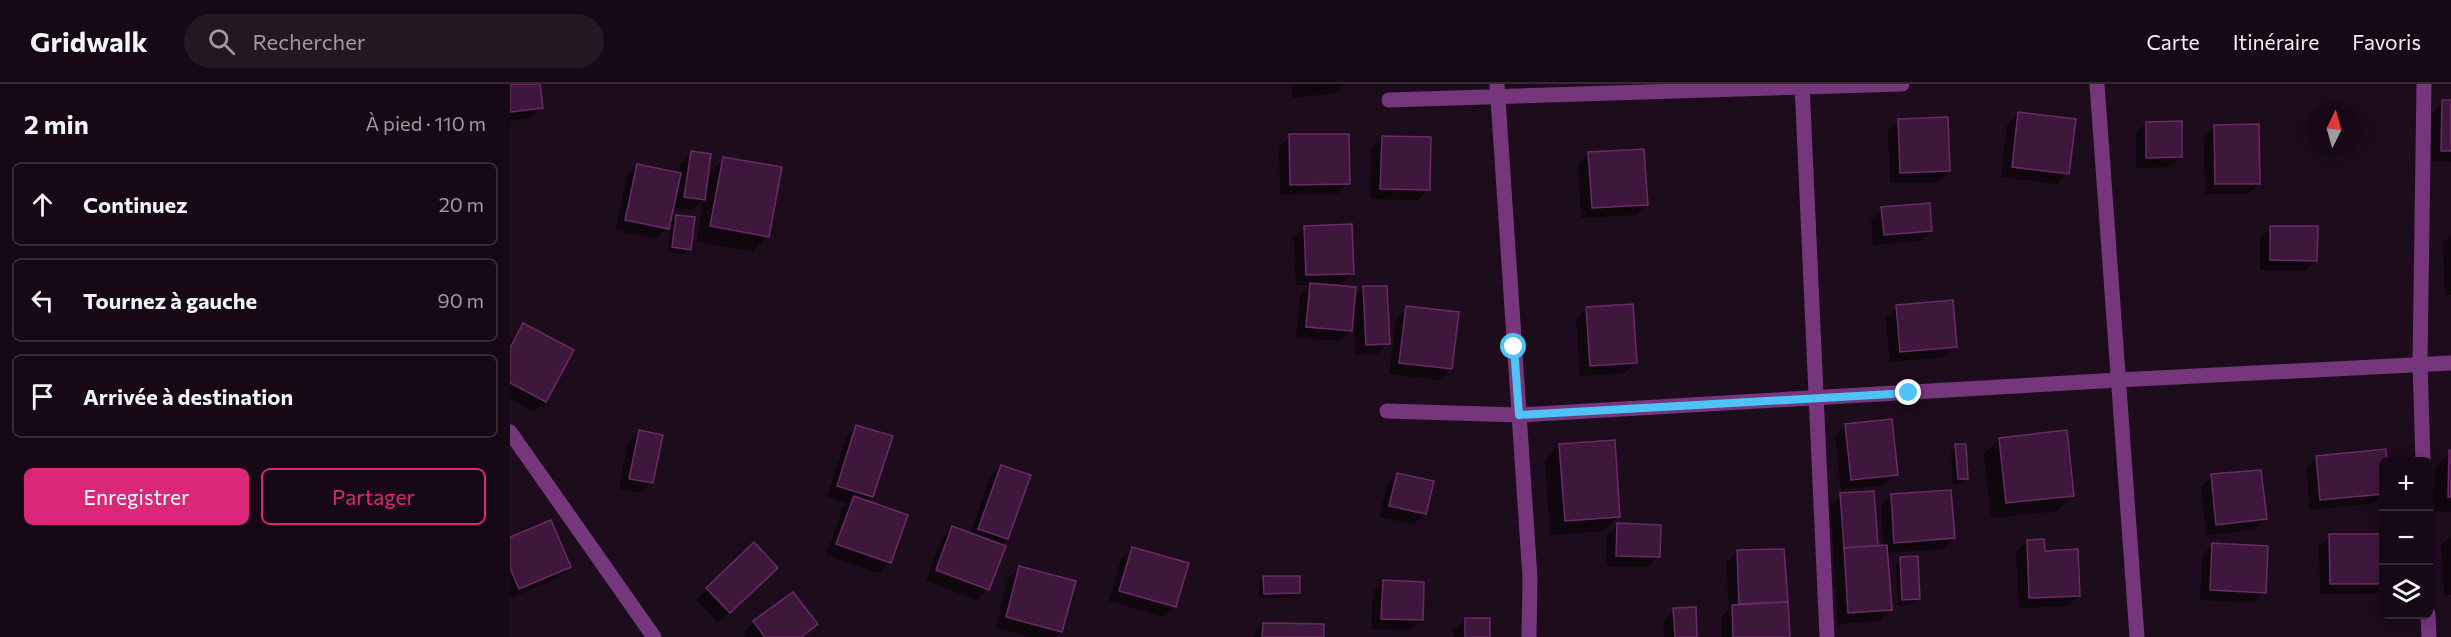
<!DOCTYPE html>
<html lang="fr">
<head>
<meta charset="utf-8">
<style>
	body { margin:0; font-family:Commissioner,sans-serif; background:#231722; color:#f1f3f6 }
	.controls { position:absolute; right:18px; bottom:18px; display:grid; overflow:hidden; border-radius:9px; box-shadow:0 3px 15px #0003 }
	.controls button { width:54px; height:54px; display:grid; place-items:center; padding:0; border:0; border-bottom:2px solid #352a34; background:#160915; color:#f1f3f6; font:30px sans-serif }
	.compass { position:absolute; left:1797px; top:18px; width:54px; height:54px; border-radius:50%; background:#160915; box-shadow:0 3px 15px #0003; rotate:5deg }
	.stop { position:absolute; width:18px; height:18px; margin:-14px; border:4px solid #4fc3f7; border-radius:50%; background:#fff }
	.stop.end { background:#4fc3f7; border-color:#fff; box-shadow:0 2px 6px #0008 }
	.list { margin:0; padding:0; list-style:none }
	h2 { display:flex; justify-content:space-between; align-items:center; height:78px; margin:0; padding:0 24px; font-size:26px }
	h2 small { font-size:20px; font-weight:400; color:#9e9aa0 }
	.list li { display:grid; grid-template-columns:39px 1fr auto; gap:18px; align-items:center; box-sizing:border-box; height:84px; margin:0 12px 12px; padding:0 12px; border:2px solid #352a34; border-radius:9px }
	.list b { display:block; font-size:22px; white-space:nowrap }
	.list em { font-size:20px; font-style:normal; color:#9e9aa0 }
	.actions { display:flex; gap:12px; padding:18px 24px }
	.actions a { flex:1; padding:14px 0; border:2px solid #db2777; border-radius:9px; text-align:center; font-size:21px; color:#db2777 }
	.actions .main { background:#db2777; color:#fff }
	.icon { flex:none; width:33px; height:33px; fill:none; stroke:currentColor; stroke-width:2; stroke-linecap:round; stroke-linejoin:round }
	.map { position:relative; flex:none; width:1941px; height:553px; overflow:hidden }
	header { display:flex; align-items:center; gap:36px; box-sizing:border-box; height:84px; padding:0 30px; background:#160915; border-bottom:2px solid #352a34 }
	header strong { font-size:28px }
	nav { display:flex; gap:33px; margin-inline-start:auto; font-size:21px }
	.search { width:420px; height:54px; background:#231722; display:flex; align-items:center; gap:15px; box-sizing:border-box; padding:0 21px; border-radius:33px; color:#9e9aa0; font-size:22px }
	main { display:flex }
	aside { flex:1; background:#160915 }
	.map>svg:first-child { display:block }
	.shadow { fill:#0007 }
	.building { fill:#3e183b; stroke:#6a2a66; stroke-width:1.5 }
	.lines { fill:none; stroke-linecap:round; stroke-linejoin:round }
	.minor { stroke:#76367c; stroke-width:15 }
	.route { stroke:#4fc3f7; stroke-width:8 }
</style>
</head>
<body>
<header>
<strong>Gridwalk</strong>
<div class="search"><svg class="icon" aria-label="search" viewBox="0 0 24 24"><circle cx="10" cy="10" r="6"/><path d="M15 15l6 6"/></svg>Rechercher</div>
<nav><a>Carte</a><a>Itinéraire</a><a>Favoris</a></nav>
</header>
<main>
<aside>
<h2>2 min<small>À pied · 110 m</small></h2>
<ul class="list">
<li><svg class="icon" aria-label="ahead" viewBox="0 0 24 24"><path d="M12 20V5M6 11l6-6 6 6"/></svg><div><b>Continuez</b></div><em>20 m</em></li>
<li><svg class="icon" aria-label="left" viewBox="0 0 24 24"><path d="M17 20v-9H6M10 6l-5 5 5 5"/></svg><div><b>Tournez à gauche</b></div><em>90 m</em></li>
<li><svg class="icon" aria-label="arrive" viewBox="0 0 24 24"><path d="M6 21V4h12l-3 4 3 4H6"/></svg><div><b>Arrivée à destination</b></div></li>
</ul>
<div class="actions"><a class="main">Enregistrer</a><a>Partager</a></div>
</aside>
<div class="map">
<svg width="1941" height="553" viewBox="0 0 1941 553">
	<rect width="100%" height="100%" fill="#1d0c1c"/>
	<g class="shadow">
		<polygon points="0,0 28,0 31,24 20,34 0,37 0,29 21,27 21,24 0,26"/>
		<polygon points="782,0 835,0 826,9 783,14"/>
		<polygon points="1933,18 1941,18 1941,78 1921,77 1922,29"/>
		<polygon points="1508,30 1558,89 1547,100 1491,93 1497,41"/>
		<polygon points="1389,36 1439,87 1428,98 1380,99 1378,47"/>
		<polygon points="1636,39 1671,72 1660,83 1626,84 1626,50"/>
		<polygon points="1704,43 1749,99 1738,110 1695,110 1694,53"/>
		<polygon points="780,52 838,99 827,110 770,111 769,63"/>
		<polygon points="872,53 918,105 908,116 860,115 861,64"/>
		<polygon points="181,69 197,91 214,74 257,153 242,168 186,157 194,115 183,126 162,123 157,144 146,155 105,146 117,92 128,81 169,90 170,80"/>
		<polygon points="1078,70 1137,120 1126,131 1071,134 1068,81"/>
		<polygon points="1372,125 1421,146 1410,157 1363,161 1361,136"/>
		<polygon points="167,133 180,165 174,170 158,168 161,138"/>
		<polygon points="795,143 843,189 832,200 819,200 819,202 843,214 853,204 878,259 867,270 845,271 844,236 842,236 841,247 830,257 786,254 790,212 800,201 786,201 784,154"/>
		<polygon points="1761,143 1806,176 1795,187 1750,186 1750,154"/>
		<polygon points="1941,151 1941,211 1935,211 1933,159"/>
		<polygon points="1387,223 1445,262 1434,273 1380,278 1376,233"/>
		<polygon points="897,224 940,285 930,296 879,290 886,235"/>
		<polygon points="1077,224 1126,278 1115,289 1070,292 1066,235"/>
		<polygon points="14,241 35,317 24,328 0,315 0,257"/>
		<polygon points="1335,342 1386,390 1375,401 1331,406 1325,352"/>
		<polygon points="346,343 362,412 356,418 396,432 379,479 368,489 316,471 333,424 338,419 317,413 336,353"/>
		<polygon points="129,348 141,399 130,409 109,405 118,358"/>
		<polygon points="1489,355 1562,412 1547,427 1481,434 1474,370"/>
		<polygon points="1050,361 1109,432 1094,447 1040,451 1035,376"/>
		<polygon points="1446,362 1457,394 1452,400 1443,400 1441,367"/>
		<polygon points="1940,368 1941,428 1924,428 1925,383"/>
		<polygon points="1807,373 1874,378 1874,413 1867,419 1800,426 1796,384"/>
		<polygon points="491,382 519,392 497,455 490,461 478,505 467,516 416,497 432,454 442,444 460,450 480,393"/>
		<polygon points="887,390 915,430 904,440 869,433 877,401"/>
		<polygon points="1702,392 1755,435 1744,446 1696,451 1691,403"/>
		<polygon points="1331,411 1366,463 1373,463 1371,422 1381,412 1444,454 1433,465 1376,469 1380,526 1369,537 1328,540 1320,421"/>
		<polygon points="1108,441 1149,472 1138,483 1096,482 1097,452"/>
		<polygon points="1874,451 1874,502 1866,510 1810,510 1809,462 1820,452"/>
		<polygon points="1941,451 1941,511 1934,511 1931,461"/>
		<polygon points="0,455 59,483 48,494 0,514"/>
		<polygon points="1517,457 1533,468 1569,511 1558,522 1509,524 1506,468"/>
		<polygon points="1703,461 1754,508 1744,519 1690,516 1692,471"/>
		<polygon points="622,465 665,522 654,533 599,517 611,475"/>
		<polygon points="1273,466 1279,553 1212,553 1211,533 1218,526 1217,478 1227,468"/>
		<polygon points="1391,475 1409,514 1403,520 1388,521 1386,480"/>
		<polygon points="509,484 551,547 545,553 521,553 486,544 498,494"/>
		<polygon points="754,494 789,508 783,514 749,514 749,499"/>
		<polygon points="256,495 208,539 186,516 197,505"/>
		<polygon points="873,498 911,536 900,546 861,545 863,508"/>
		<polygon points="283,510 306,540 295,551 292,553 236,553 233,549 244,538"/>
		<polygon points="1164,526 1186,553 1154,553 1153,537"/>
		<polygon points="955,535 979,553 944,553 944,546"/>
		<polygon points="753,540 812,553 742,553"/>
	</g>
	<g class="building">
		<polygon points="0,0 30,0 33,24 0,28"/>
		<polygon points="1932,16 1941,16 1941,67 1931,67"/>
		<polygon points="1508,28 1566,35 1559,90 1502,83"/>
		<polygon points="1438,33 1440,87 1390,89 1388,35"/>
		<polygon points="1672,37 1672,73 1636,74 1636,38"/>
		<polygon points="1749,40 1750,100 1705,100 1704,41"/>
		<polygon points="779,50 839,50 840,100 780,101"/>
		<polygon points="872,52 921,53 920,106 870,105"/>
		<polygon points="1134,65 1138,121 1082,124 1078,68"/>
		<polygon points="181,67 201,70 195,116 174,113"/>
		<polygon points="213,73 272,83 259,153 200,142"/>
		<polygon points="127,80 171,89 159,145 115,136"/>
		<polygon points="1420,119 1422,147 1374,151 1371,123"/>
		<polygon points="166,131 185,133 181,166 162,163"/>
		<polygon points="842,140 844,190 796,191 794,142"/>
		<polygon points="1760,142 1808,142 1807,177 1760,176"/>
		<polygon points="800,199 846,203 842,247 796,243"/>
		<polygon points="853,202 877,202 880,260 856,261"/>
		<polygon points="1443,216 1447,263 1390,268 1386,221"/>
		<polygon points="1123,220 1127,279 1080,282 1076,223"/>
		<polygon points="896,222 949,228 942,285 889,279"/>
		<polygon points="13,239 64,266 36,318 0,299 0,264"/>
		<polygon points="1382,335 1388,391 1341,396 1335,340"/>
		<polygon points="346,341 383,352 363,413 327,402"/>
		<polygon points="129,346 153,351 143,399 119,395"/>
		<polygon points="1557,346 1564,412 1496,419 1489,354"/>
		<polygon points="1105,356 1110,433 1055,437 1049,360"/>
		<polygon points="1445,360 1456,360 1458,395 1448,395"/>
		<polygon points="1876,365 1877,378 1874,378 1874,410 1810,416 1806,372"/>
		<polygon points="1939,366 1941,367 1941,413 1938,413"/>
		<polygon points="491,381 521,391 498,455 468,445"/>
		<polygon points="1751,386 1757,435 1706,441 1701,390"/>
		<polygon points="887,389 924,397 916,430 879,422"/>
		<polygon points="1441,406 1445,454 1384,459 1381,410"/>
		<polygon points="1364,407 1368,462 1334,464 1330,409"/>
		<polygon points="344,412 398,431 381,479 326,460"/>
		<polygon points="41,436 61,483 9,505 0,484 0,453"/>
		<polygon points="1107,439 1151,441 1150,473 1106,472"/>
		<polygon points="442,442 496,462 479,506 426,486"/>
		<polygon points="1819,450 1874,450 1874,500 1820,500"/>
		<polygon points="1534,455 1535,467 1568,465 1570,512 1519,514 1517,456"/>
		<polygon points="244,458 268,484 220,529 196,504"/>
		<polygon points="1702,459 1758,462 1756,509 1700,506"/>
		<polygon points="1377,461 1382,526 1338,529 1334,464"/>
		<polygon points="622,463 679,479 666,523 609,507"/>
		<polygon points="1274,465 1278,518 1229,520 1227,466"/>
		<polygon points="1408,472 1410,515 1392,516 1390,473"/>
		<polygon points="509,482 566,497 552,548 496,533"/>
		<polygon points="753,492 790,492 790,509 754,510"/>
		<polygon points="873,496 914,498 913,536 871,535"/>
		<polygon points="283,508 308,540 291,553 255,553 243,537"/>
		<polygon points="1278,518 1280,553 1223,553 1222,521"/>
		<polygon points="1186,523 1187,553 1165,553 1163,524"/>
		<rect x="955" y="534" width="25" height="19"/>
		<polygon points="753,539 814,540 814,553 752,553"/>
	</g>
	<g class="lines">
		<g class="minor">
			<polyline points="987,0 1020,494 1019,553"/>
			<polyline points="1292,0 1317,553"/>
			<polyline points="1587,0 1627,553"/>
			<polyline points="879,16 1392,0"/>
			<polyline points="877,327 1009,331 1608,296 1941,279"/>
			<polyline points="0,348 144,553"/>
			<polyline points="1913,378 1910,279 1914,0"/>
			<polyline points="1918,530 1919,553"/>
		</g>
	</g>
	<g class="lines">
		<polyline class="route" points="1004,263 1009,331 1399,309"/>
	</g>
</svg>
<div class="controls">
<button>+</button>
<button>−</button>
<button><svg class="icon" aria-label="layers" viewBox="0 0 24 24"><path d="M12 4l9 5-9 5-9-5zM3 14l9 5 9-5"/></svg></button>
</div>
<svg class="compass" viewBox="-18 -18 36 36"><path d="M0-13l5 13h-10z" fill="#e53935"/><path d="M0 13l5-13h-10z" fill="#9e9aa0"/></svg>
<div class="stop" style="left:1004px;top:263px"></div>
<div class="stop end" style="left:1399px;top:309px"></div>
</div>
</main>
</body>
</html>
